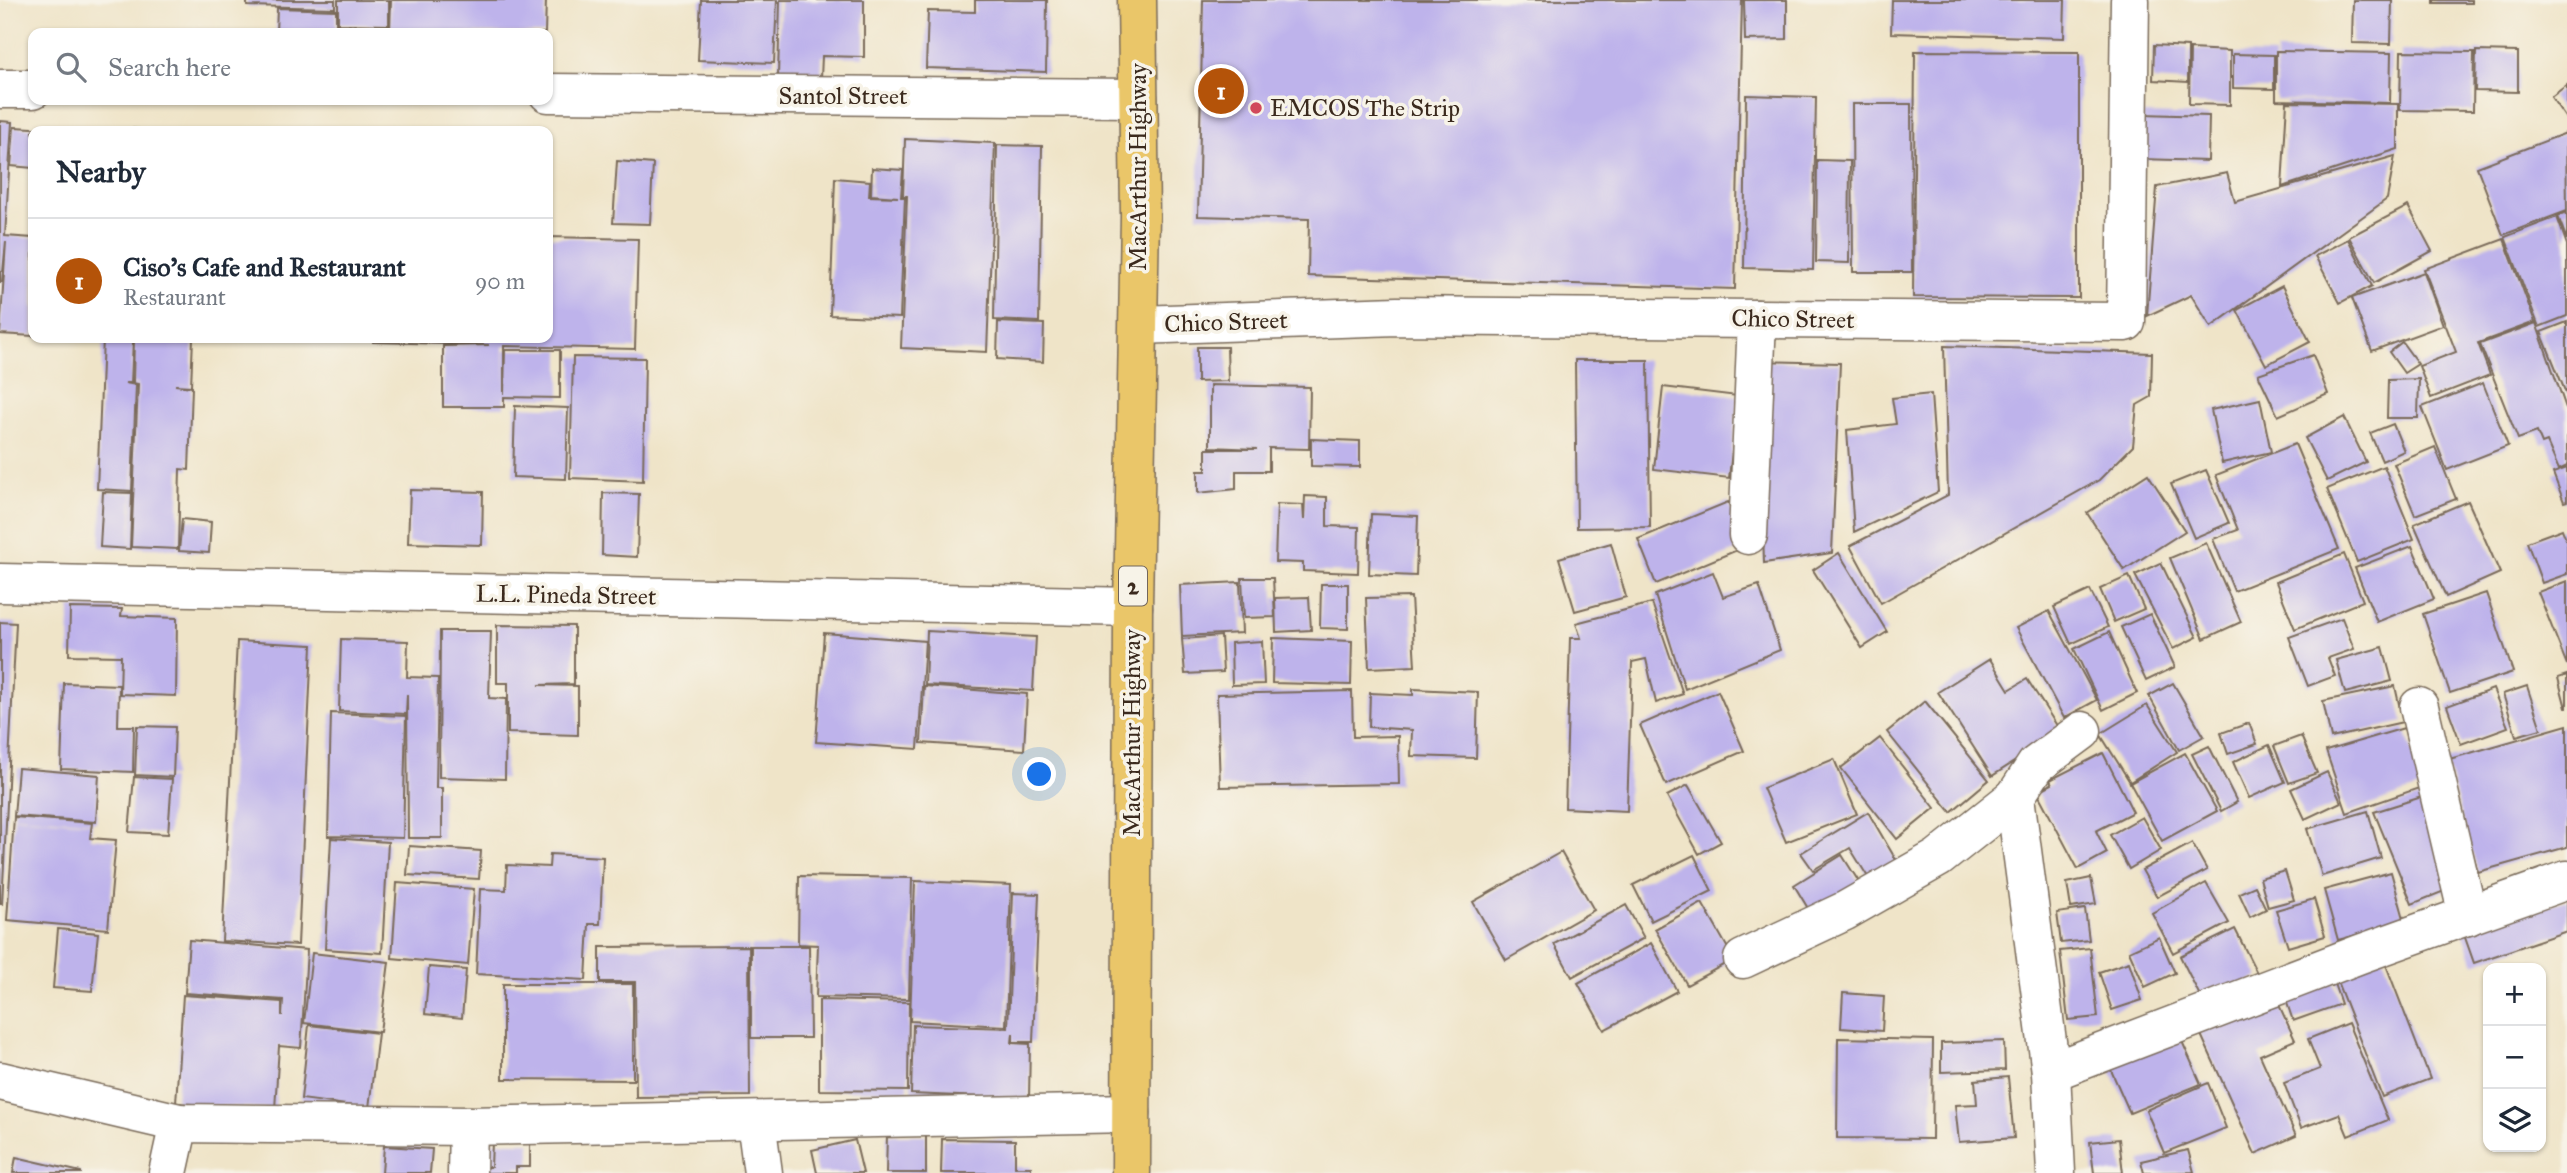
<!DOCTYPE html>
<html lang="en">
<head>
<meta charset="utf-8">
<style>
	body { margin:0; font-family:"IM FELL Great Primer",serif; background:#f2f2f3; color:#1f2937 }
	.controls { position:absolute; right:21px; bottom:21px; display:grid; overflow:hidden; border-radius:14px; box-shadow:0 2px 5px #0004 }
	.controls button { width:63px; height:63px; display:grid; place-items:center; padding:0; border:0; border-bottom:2px solid #e0e1e3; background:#fff; color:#1f2937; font:35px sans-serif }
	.you { position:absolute; left:1040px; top:775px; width:24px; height:24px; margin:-18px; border:5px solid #fff; border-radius:50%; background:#1a73e8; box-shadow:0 0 0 10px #1a73e833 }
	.badge { display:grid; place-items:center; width:46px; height:46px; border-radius:50%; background:#b45309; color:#fff; font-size:23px; font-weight:700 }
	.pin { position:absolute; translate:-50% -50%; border:4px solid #fff; box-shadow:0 2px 7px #0006 }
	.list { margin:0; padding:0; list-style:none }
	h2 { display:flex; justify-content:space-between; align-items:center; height:91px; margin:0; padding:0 28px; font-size:30px }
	h2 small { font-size:23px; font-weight:400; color:#747a83 }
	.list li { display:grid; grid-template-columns:46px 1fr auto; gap:21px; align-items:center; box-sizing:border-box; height:126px; padding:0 28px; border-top:2px solid #e0e1e3 }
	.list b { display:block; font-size:26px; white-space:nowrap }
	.list p { margin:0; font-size:23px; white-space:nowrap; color:#747a83 }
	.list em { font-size:23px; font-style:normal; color:#747a83 }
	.icon { flex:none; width:38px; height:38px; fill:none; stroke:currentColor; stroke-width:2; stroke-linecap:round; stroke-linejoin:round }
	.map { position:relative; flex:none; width:2567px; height:1173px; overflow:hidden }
	.search { position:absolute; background:#fff; box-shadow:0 2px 5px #0004; left:28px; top:28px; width:525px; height:77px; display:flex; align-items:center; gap:18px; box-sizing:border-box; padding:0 24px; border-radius:14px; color:#747a83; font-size:26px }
	.panel { position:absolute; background:#fff; box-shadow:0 2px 5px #0004; left:28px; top:126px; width:525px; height:217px; border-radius:14px }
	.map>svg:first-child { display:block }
	.building { fill:#beb3eb }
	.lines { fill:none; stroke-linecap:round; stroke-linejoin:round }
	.minor-casing { stroke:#7a6b5a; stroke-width:41 }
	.highway-casing { stroke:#7a6b5a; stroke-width:41 }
	.minor { stroke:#fff; stroke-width:38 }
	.highway { stroke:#eac669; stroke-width:38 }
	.poi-dot { fill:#d1495b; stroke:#f7f3e8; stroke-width:2.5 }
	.labels { text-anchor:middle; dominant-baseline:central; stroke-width:7; stroke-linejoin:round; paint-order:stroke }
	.shield { fill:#f7f3e8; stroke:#73665b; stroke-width:2 }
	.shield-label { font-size:23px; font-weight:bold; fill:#3b2a1e }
	.street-label { font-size:24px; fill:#3b2a1e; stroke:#f7f3e8 }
	.poi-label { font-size:24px; fill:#3b2a1e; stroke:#f7f3e8; text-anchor:start }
</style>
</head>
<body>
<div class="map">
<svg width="2567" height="1173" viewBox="0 0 2567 1173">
	<rect width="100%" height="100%" fill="#f7f3e8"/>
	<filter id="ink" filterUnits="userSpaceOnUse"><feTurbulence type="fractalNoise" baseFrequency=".0143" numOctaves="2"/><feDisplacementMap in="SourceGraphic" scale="14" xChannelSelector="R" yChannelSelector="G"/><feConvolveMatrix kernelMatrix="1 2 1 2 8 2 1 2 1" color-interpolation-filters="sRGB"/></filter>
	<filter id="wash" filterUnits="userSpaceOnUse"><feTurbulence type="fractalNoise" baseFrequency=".00686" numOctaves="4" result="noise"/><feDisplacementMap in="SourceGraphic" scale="28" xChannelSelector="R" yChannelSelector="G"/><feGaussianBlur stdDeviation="1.57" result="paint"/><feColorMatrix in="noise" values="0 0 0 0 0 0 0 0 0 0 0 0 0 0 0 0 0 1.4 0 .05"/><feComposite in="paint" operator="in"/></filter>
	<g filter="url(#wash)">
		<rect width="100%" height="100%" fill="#efe4c8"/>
		<g id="blocks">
			<g class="building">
				<polygon points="247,0 335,0 335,8 247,6"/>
				<polygon points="338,0 389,0 389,25 338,24"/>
				<polygon points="391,0 546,0 545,33 390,33"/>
				<polygon points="701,0 777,0 774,63 698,60"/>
				<polygon points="780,0 864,0 864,57 822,56 821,78 778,77"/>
				<polygon points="975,0 1047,0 1046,72 926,68 928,11 975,12"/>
				<polygon points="1203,0 1742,0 1735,289 1308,276 1309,219 1198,216"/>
				<polygon points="1744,0 1787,0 1787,39 1745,40"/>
				<polygon points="1892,0 2065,0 2064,38 1891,33"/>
				<polygon points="2353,0 2392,0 2391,44 2352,43"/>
				<rect x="2434" y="0" width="38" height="3"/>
				<polygon points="277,8 336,10 336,33 276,33"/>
				<polygon points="2154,45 2188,47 2188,82 2153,80"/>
				<polygon points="2190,49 2230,51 2230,105 2189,104"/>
				<polygon points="1915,51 2079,52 2079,298 1913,297"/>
				<polygon points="2276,51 2391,53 2390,103 2276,100"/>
				<polygon points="2401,51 2474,52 2473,111 2400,110"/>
				<polygon points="2476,51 2518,52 2518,92 2475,91"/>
				<polygon points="2233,54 2274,55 2274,89 2233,88"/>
				<polygon points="2567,85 2567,120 2551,97"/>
				<polygon points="1746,95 1816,97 1813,270 1744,268"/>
				<polygon points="2287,102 2398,104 2398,149 2282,187"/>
				<polygon points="1852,104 1911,104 1912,272 1853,272"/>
				<polygon points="2143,114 2209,116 2208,161 2141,159"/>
				<polygon points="0,121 12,122 5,236 33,238 33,336 0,334 6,242 2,282 0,282"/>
				<polygon points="14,127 51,129 51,131 33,131 33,168 11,166"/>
				<polygon points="112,128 139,129 139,131 112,131"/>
				<polygon points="2566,133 2567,211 2503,235 2477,167"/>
				<polygon points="905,139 995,143 987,352 901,348 907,196 903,196"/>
				<polygon points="997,145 1042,146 1039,322 994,320"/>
				<polygon points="2395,156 2387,199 2211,327 2191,295 2147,316 2157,187 2227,173 2235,202"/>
				<polygon points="1817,160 1850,161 1849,263 1816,262"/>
				<polygon points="617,161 653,164 650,224 613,223"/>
				<polygon points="872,168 903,170 901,197 905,197 900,318 830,315 835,178 870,181 869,196 898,197 871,195"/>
				<polygon points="2408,206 2432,251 2374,283 2349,237"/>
				<polygon points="2567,212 2567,240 2558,216"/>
				<polygon points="2557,217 2567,245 2567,316 2539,327 2505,237"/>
				<polygon points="548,237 638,239 635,349 504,346 504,394 505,350 560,350 560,398 504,397 504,407 443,407 443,346 489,345 373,342 373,338 548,338"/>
				<polygon points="2348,239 2372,286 2340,303 2315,256"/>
				<polygon points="2504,239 2535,322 2478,343 2490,375 2431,398 2419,366 2456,352 2424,269"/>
				<polygon points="2424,272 2443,325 2372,351 2352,298"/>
				<polygon points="2282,286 2310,342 2266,365 2237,310"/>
				<polygon points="998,322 1044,324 1043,362 997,359"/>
				<polygon points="2567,322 2567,396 2541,332"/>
				<polygon points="2536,323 2567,411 2567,466 2559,470 2547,442 2542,444 2537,432 2518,439 2480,344"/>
				<polygon points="103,338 133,339 131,383 125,383 136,385 132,491 97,489"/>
				<polygon points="134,338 193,338 191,386 175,385 192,387 189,470 180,469 178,549 131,547 138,384 133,383"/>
				<polygon points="2402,342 2418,364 2404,373 2389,352"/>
				<polygon points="1944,346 2152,353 2151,397 2137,405 2133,446 2099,480 1881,603 1850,546 1948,495"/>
				<polygon points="1197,347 1227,347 1228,381 1197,382"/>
				<polygon points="2313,355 2328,394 2278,416 2258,374"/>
				<polygon points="573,357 645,358 643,481 570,478"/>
				<polygon points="1575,360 1648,360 1650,527 1577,528"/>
				<polygon points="1758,361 1840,363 1832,553 1764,563"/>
				<polygon points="2419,379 2418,418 2387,418 2388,380"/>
				<polygon points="2483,383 2508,446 2447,470 2422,407"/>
				<polygon points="1210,385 1310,387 1309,449 1269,448 1269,471 1236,471 1236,489 1198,493 1198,471 1206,471 1206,449 1257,449 1210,447"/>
				<polygon points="1663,387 1738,396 1729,478 1654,469"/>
				<polygon points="1931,394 1938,492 1854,532 1847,430 1896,424 1892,398"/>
				<polygon points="2260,399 2271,452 2222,463 2211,410"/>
				<polygon points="515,406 568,408 566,479 513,477"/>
				<polygon points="2344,417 2366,462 2327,481 2305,438"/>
				<polygon points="2393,424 2404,451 2382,461 2370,433"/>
				<polygon points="1311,439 1360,441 1360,467 1311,466"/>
				<polygon points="2295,444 2339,549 2234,591 2213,539 2238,530 2216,475"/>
				<polygon points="2435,447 2456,499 2415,515 2394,464"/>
				<polygon points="2384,466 2414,539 2357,562 2327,489"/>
				<polygon points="2567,468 2567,501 2564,502 2553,473"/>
				<polygon points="2206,470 2229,523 2194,538 2171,484"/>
				<polygon points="2148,474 2185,531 2124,570 2087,513"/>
				<polygon points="410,490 483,492 482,545 408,543"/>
				<polygon points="103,492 132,493 130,549 100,547"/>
				<polygon points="603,493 639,494 637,557 602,555"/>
				<polygon points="1305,496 1327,497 1327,526 1359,527 1358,573 1303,571 1303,563 1275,562 1277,504 1303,505 1304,520"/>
				<polygon points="2468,501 2500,573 2446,597 2414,524"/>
				<polygon points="1728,502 1747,546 1656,584 1638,539"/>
				<polygon points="1371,514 1418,516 1416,576 1369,574"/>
				<polygon points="182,519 211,522 209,553 179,551"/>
				<polygon points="2562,529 2567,542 2567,574 2542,583 2527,542"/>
				<polygon points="1611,543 1626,597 1575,611 1559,558"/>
				<polygon points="2206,543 2241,622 2204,639 2170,558"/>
				<polygon points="2412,546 2434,599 2377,622 2355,568"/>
				<polygon points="1839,553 1887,632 1862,648 1813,570"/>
				<polygon points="2344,554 2363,601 2295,629 2276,582"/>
				<polygon points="2161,563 2197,637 2173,649 2135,575"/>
				<polygon points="1713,572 1723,597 1759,585 1780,650 1685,689 1655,595"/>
				<polygon points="2129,576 2144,609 2114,622 2100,589"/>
				<polygon points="1242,578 1273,578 1275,617 1244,618"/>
				<polygon points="2567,581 2567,665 2538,592"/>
				<polygon points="1240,582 1242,633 1182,636 1180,585"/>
				<polygon points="1321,584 1348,584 1348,629 1320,628"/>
				<polygon points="2090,590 2108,627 2071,644 2054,607"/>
				<polygon points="2486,593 2513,672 2450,693 2423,614"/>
				<polygon points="1309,597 1311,630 1276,632 1275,598"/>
				<polygon points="1411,597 1415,666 1369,668 1366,598"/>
				<polygon points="1652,603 1683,694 1656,703 1646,659 1632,662 1627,811 1565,808 1570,638 1581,638 1576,623"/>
				<polygon points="70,608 122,609 121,616 177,618 176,696 120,694 121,656 69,655"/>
				<polygon points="2049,611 2097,700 2064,718 2016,628"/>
				<polygon points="2150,614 2175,667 2146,681 2121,627"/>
				<polygon points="2342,618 2354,649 2328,658 2335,676 2308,686 2289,637"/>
				<polygon points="0,622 16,623 2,904 0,904"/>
				<polygon points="497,625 574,626 574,684 539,685 578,686 578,735 508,733 508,683 497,683"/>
				<polygon points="440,631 491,631 489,698 506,699 505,779 439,777"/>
				<polygon points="927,631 1036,637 1033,691 925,685"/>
				<polygon points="2109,632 2137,693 2103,710 2074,649"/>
				<polygon points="824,633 925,641 918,749 816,742"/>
				<polygon points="1221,636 1223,672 1185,674 1182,639"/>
				<polygon points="1273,638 1352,641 1351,685 1272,683"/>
				<polygon points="341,639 408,641 407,677 438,678 436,788 442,788 442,838 408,838 407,694 406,714 339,711"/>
				<polygon points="237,641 312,645 298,945 222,941"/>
				<polygon points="1262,641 1264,684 1232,685 1231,643"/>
				<polygon points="2383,647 2392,681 2345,693 2336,660"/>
				<polygon points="1990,659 2009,690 2027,679 2061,732 1992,776 1938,692"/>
				<polygon points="2567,675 2567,708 2566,708 2558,678"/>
				<polygon points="64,683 119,685 118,726 134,726 133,772 61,769"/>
				<polygon points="2173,683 2204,736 2179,750 2149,696"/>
				<polygon points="924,686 1027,694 1024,750 921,743"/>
				<polygon points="2395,686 2403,722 2331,738 2323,701"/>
				<polygon points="2527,686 2541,729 2516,736 2503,694"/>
				<polygon points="1413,689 1478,692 1476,758 1411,756 1412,730 1369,727 1370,693 1413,695"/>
				<polygon points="2493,689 2508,727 2461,744 2447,706"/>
				<polygon points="1352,691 1353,737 1398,736 1399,784 1220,787 1217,694"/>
				<polygon points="1718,691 1744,751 1666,785 1640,725"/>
				<polygon points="1925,701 1989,780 1951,812 1887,732"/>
				<polygon points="2147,705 2177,752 2130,782 2100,734"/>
				<polygon points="331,713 406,716 403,838 328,836"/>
				<polygon points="2249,723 2257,744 2228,754 2221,733"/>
				<polygon points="2567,725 2567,847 2478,872 2446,760"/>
				<polygon points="137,726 175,727 173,777 135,775"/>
				<polygon points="2404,728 2425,786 2347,813 2326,751"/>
				<polygon points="2301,736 2317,773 2289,783 2274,746"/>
				<polygon points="1880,738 1935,808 1897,839 1841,768"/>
				<polygon points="2269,745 2285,782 2249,798 2233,762"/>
				<polygon points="2209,746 2237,802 2221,811 2192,754"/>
				<polygon points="2103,753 2133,812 2096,831 2107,853 2078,869 2037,792 2052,784 2050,780"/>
				<polygon points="2185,753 2217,811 2162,841 2130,783"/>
				<polygon points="1834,759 1857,814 1786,842 1763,788"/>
				<polygon points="18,768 99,775 96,822 14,816"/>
				<polygon points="2327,772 2341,802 2305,819 2291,789"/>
				<polygon points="134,777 172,779 168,834 129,832"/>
				<polygon points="1688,785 1721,842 1699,854 1667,796"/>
				<polygon points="2428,795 2457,886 2412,904 2374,812"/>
				<polygon points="2368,811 2381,858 2322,876 2307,829"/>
				<polygon points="1868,812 1899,865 1871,882 1850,848 1813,870 1801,853"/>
				<polygon points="14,817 92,823 90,838 116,840 108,929 7,920"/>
				<polygon points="2142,817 2161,850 2129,869 2110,835"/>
				<polygon points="331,838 388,842 382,953 325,949"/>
				<polygon points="2192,843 2207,870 2157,897 2142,870"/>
				<polygon points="409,846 481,851 479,879 407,875"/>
				<polygon points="1561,852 1594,910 1506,960 1473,902"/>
				<polygon points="550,854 603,857 600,924 589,924 586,980 476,974 480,889 506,890 507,865 549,867"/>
				<polygon points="1694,855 1712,891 1651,921 1633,885"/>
				<polygon points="1842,855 1864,890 1815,920 1794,885"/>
				<polygon points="2285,871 2294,900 2268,907 2260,878"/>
				<polygon points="2391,872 2405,922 2338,940 2324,890"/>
				<polygon points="799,876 912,878 909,999 816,997 818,945 798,944"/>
				<polygon points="2091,878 2096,904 2071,908 2067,883"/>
				<polygon points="915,881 1011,885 1006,1026 910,1021"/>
				<polygon points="397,883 474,889 468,965 392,958"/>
				<polygon points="2206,883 2229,923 2173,953 2152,913"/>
				<polygon points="2255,886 2266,909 2250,917 2239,893"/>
				<polygon points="1013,893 1039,894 1033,1042 1013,1042 1013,1033 1012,1043 1030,1044 1029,1099 911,1094 913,1025 1008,1028"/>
				<polygon points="2314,899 2325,936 2288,947 2276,910"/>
				<polygon points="2567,900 2567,931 2474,963 2462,929"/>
				<polygon points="1702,903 1734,959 1687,985 1655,929"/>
				<polygon points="1626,905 1644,938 1572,977 1554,944"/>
				<polygon points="2085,909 2089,940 2061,943 2057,913"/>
				<polygon points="58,929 98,933 92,991 53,988"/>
				<polygon points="2235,929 2259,977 2204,1004 2180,956"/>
				<polygon points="2159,937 2175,973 2145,987 2129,951"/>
				<polygon points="189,940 307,950 301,1048 279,1046 275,1109 176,1103 183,995 282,1002 282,1016 283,1000 185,993"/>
				<polygon points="1651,943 1677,991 1604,1030 1578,983"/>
				<polygon points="749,946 750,1096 636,1097 635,982 600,982 600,947"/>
				<polygon points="751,946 809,946 810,1038 751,1038"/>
				<polygon points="2090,948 2098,1017 2068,1020 2060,951"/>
				<polygon points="2381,952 2430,1079 2382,1097 2333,971"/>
				<polygon points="312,953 389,962 380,1032 304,1023"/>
				<polygon points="2129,962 2142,1000 2112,1010 2099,972"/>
				<polygon points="429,967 466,970 462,1018 425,1014"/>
				<polygon points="2330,972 2341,1004 2293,1021 2282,988"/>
				<polygon points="503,984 633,984 633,1080 503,1079"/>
				<polygon points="1843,993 1884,996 1882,1031 1841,1028"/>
				<polygon points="2274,994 2295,1040 2260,1055 2296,1136 2255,1154 2198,1028"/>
				<polygon points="819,1000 909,1002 908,1091 819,1090"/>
				<polygon points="2348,1023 2388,1120 2348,1136 2339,1114 2301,1128 2284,1083 2320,1069 2308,1039"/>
				<polygon points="309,1025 378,1033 369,1108 301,1099"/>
				<polygon points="2177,1030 2201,1084 2130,1113 2106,1059"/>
				<polygon points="1838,1038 1933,1040 1932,1139 1837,1138"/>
				<polygon points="2004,1041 2005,1070 1941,1072 1941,1043"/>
				<polygon points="2008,1077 2014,1138 1959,1142 1955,1105 1977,1104 1975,1080"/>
				<polygon points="2208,1083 2226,1128 2164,1153 2146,1110"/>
				<polygon points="887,1135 926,1135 926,1173 886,1173"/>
				<polygon points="942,1139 1015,1140 1015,1167 1031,1167 1031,1173 941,1173"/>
				<polygon points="2119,1139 2123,1173 2094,1173 2090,1142"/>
				<polygon points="855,1140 863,1173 817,1173 812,1150"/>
				<polygon points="492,1142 530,1142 530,1167 516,1167 516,1173 481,1173 481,1167 491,1167"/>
				<polygon points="384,1146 432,1149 430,1173 382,1173"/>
				<polygon points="2188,1150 2194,1172 2144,1173 2141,1161"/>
				<polygon points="16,1157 81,1172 81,1173 13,1173"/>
			</g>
		</g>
	</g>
	<g filter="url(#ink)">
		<use href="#blocks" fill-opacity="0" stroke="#7a6b5a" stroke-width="2"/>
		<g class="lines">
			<g class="minor-casing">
				<g id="minor">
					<polyline points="0,89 33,89"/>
					<polyline points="548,93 1138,98"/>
					<polyline points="1139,325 1397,316 2126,322 2130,0"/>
					<polyline points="1748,535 1757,319"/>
					<polyline points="0,583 1133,607"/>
					<polyline points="2419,707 2468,916"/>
					<polyline points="2015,797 2051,1072 2056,1173"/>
					<polyline points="1743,959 1845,911 1938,858 2015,797 2036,765 2082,731"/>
					<polyline points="2051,1072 2360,954 2567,880"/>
					<polyline points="0,1081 179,1123 468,1126 1131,1113"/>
					<polyline points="756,1121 763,1173"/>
					<polyline points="168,1173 179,1123"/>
					<polyline points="467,1173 468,1126"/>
				</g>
			</g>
			<g class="highway-casing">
				<polyline id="highway" points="1131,1173 1133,607 1140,216 1137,0"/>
			</g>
			<use href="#minor" class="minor"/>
			<use href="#highway" class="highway"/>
		</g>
	</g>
	<circle class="poi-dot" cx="1256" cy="108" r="7"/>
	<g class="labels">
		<rect class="shield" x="1119" y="566.5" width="28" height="39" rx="5"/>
		<g class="shield-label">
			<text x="1133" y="586">2</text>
		</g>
		<g class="street-label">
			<text x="843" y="96">Santol Street</text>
			<text transform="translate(1138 167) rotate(-90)">MacArthur Highway</text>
			<text transform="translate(1793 319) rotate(1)">Chico Street</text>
			<text transform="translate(1226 322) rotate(-2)">Chico Street</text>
			<text transform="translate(566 595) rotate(1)">L.L. Pineda Street</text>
			<text transform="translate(1132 733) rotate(-90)">MacArthur Highway</text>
		</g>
		<g class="poi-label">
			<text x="1270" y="108">EMCOS The Strip</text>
		</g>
	</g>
</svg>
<div class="controls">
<button>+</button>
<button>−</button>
<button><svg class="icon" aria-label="layers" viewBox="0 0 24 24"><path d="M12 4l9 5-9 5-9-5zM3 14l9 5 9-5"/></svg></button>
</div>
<div class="you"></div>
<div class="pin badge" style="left:1221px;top:91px">1</div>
<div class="search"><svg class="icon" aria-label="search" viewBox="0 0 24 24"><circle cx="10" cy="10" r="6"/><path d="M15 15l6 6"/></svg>Search here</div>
<section class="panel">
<h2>Nearby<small></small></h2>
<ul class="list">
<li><span class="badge">1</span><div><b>Ciso's Cafe and Restaurant</b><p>Restaurant</p></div><em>90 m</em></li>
</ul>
</section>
</div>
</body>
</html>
